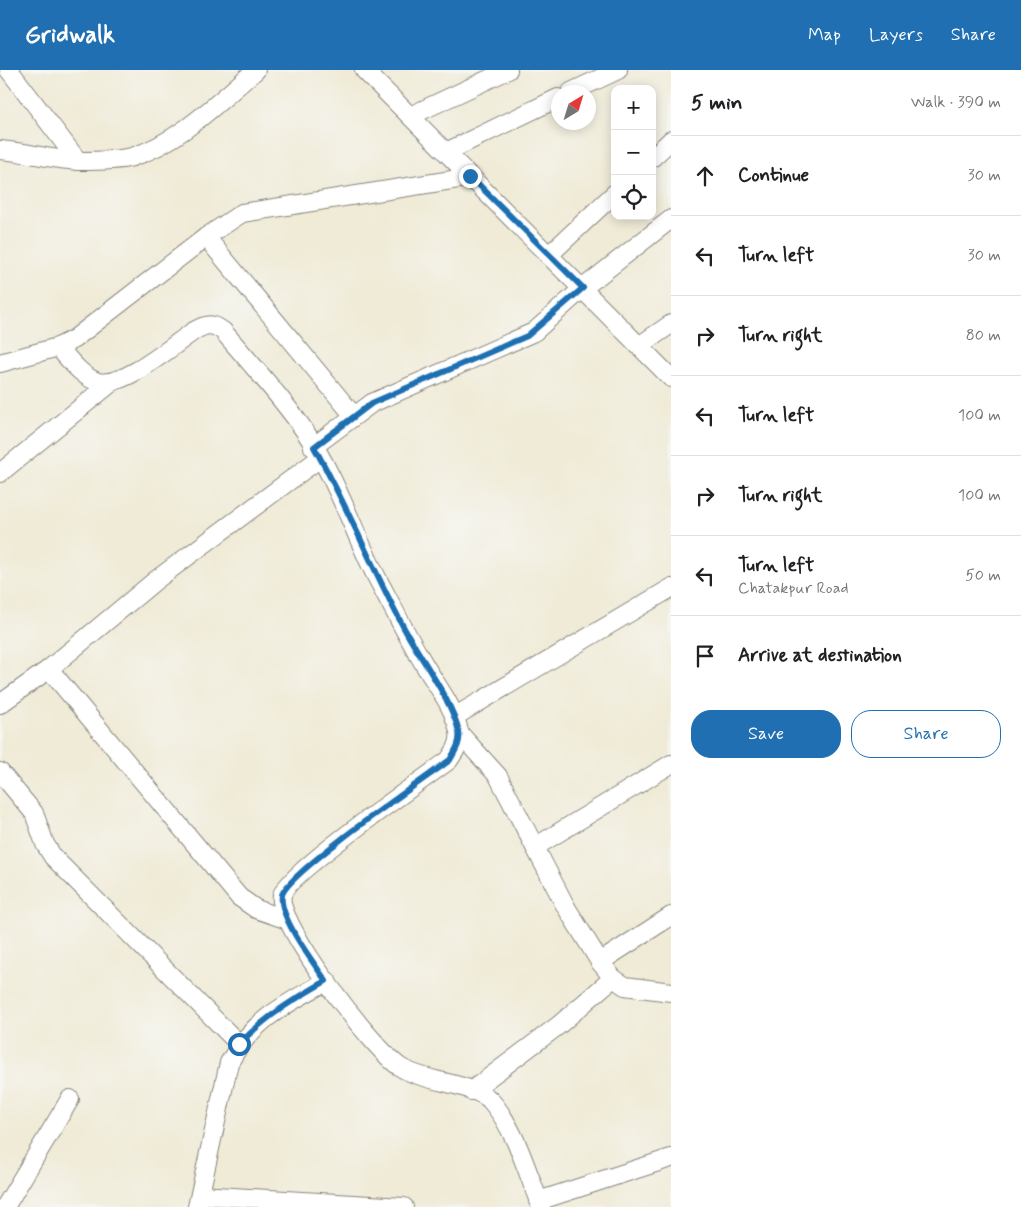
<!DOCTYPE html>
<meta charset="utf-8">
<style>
body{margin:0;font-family:Mynerve,sans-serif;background:#f6f6f6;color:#202124}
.controls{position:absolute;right:15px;top:15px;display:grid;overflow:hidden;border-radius:10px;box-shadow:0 2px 12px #0003}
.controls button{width:45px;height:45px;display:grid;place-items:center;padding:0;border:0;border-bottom:1px solid #e0e0e0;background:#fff;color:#202124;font:25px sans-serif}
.compass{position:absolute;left:551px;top:15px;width:45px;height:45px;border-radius:50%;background:#fff;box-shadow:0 2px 12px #0003;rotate:38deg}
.stop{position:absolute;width:15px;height:15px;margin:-11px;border:4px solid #1f6fb2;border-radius:50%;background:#fff}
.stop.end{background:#1f6fb2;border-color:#fff;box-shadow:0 1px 5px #0008}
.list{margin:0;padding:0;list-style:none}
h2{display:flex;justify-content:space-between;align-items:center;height:65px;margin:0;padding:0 20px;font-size:21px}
h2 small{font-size:16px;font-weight:400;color:#757577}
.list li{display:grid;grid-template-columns:32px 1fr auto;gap:15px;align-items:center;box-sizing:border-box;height:80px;padding:0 20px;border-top:1px solid #e0e0e0}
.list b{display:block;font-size:19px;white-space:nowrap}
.list p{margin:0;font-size:16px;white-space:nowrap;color:#757577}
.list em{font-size:16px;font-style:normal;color:#757577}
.actions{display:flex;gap:10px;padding:15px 20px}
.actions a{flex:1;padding:11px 0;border:1px solid #1f6fb2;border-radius:20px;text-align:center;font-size:18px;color:#1f6fb2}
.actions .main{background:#1f6fb2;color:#fff}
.icon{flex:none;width:28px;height:28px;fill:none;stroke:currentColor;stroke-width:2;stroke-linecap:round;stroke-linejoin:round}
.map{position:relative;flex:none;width:671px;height:1137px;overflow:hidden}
header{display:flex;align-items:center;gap:30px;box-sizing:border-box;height:70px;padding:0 25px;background:#1f6fb2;color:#fff}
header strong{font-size:24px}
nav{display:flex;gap:28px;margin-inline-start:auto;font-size:18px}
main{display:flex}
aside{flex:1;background:#fff}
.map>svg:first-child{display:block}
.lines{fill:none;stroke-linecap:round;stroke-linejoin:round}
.street-casing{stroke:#86847a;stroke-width:20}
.street{stroke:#fff;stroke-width:18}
.route{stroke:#1f6fb2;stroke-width:6}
</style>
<header>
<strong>Gridwalk</strong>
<nav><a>Map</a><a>Layers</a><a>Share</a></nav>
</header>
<main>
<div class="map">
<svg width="671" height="1137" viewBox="0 0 671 1137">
<rect width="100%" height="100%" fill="#f6f6f2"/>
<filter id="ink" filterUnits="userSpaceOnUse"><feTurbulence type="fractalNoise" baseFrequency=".02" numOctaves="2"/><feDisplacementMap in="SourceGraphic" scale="10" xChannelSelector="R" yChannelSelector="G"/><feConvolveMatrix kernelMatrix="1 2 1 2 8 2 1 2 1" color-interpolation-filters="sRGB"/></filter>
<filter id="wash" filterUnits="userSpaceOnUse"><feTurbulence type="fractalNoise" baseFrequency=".0096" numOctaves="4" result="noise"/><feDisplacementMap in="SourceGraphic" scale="20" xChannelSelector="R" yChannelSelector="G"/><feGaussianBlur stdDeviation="1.12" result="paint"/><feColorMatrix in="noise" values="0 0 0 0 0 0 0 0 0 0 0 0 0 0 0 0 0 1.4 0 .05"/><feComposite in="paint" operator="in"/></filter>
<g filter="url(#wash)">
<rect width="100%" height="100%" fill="#f0ebd7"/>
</g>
<g filter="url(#ink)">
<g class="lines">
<g class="street-casing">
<g id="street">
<path d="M 9,0 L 78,91"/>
<path d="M 364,0 L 671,308"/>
<path d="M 571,22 L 618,0"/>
<path d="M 410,46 L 508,0"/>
<path d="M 0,80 C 27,82 54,90 79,91 C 95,91 117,91 132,87 C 180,72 219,31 256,0"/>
<path d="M 446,82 L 558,28"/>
<path d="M 652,88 L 671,70"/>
<path d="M 206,167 L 354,346"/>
<path d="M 549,185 L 615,123"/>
<path d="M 639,276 L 671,254"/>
<path d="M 58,277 C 69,289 82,307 98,312 C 124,318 173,275 194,261 C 206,254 212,253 223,261 C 250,293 280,325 304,360 C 335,405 352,458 376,506 C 391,534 405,562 421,589 C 434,613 454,635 459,662 C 461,673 455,681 449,690 C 423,710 288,802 282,825 C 275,853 374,980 400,997 C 423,1012 476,1014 491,1031 C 515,1058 528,1104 541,1137"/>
<path d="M 0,293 L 58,277 L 74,269 L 206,167 L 242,143 L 471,107"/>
<path d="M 313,377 L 372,333 L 534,262 L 583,218 L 671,149"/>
<path d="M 0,403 L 111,313"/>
<path d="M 49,599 L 239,827 L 256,839 L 288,850"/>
<path d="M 0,634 L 49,599 L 156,510 L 320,388"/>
<path d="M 454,647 L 671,518"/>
<path d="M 460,664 L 498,706 L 566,837 L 600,892 L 613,908 L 625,916 L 671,922"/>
<path d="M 0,702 L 34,743 L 45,774 L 53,787 L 239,974"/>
<path d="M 535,777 L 671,694"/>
<path d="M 600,892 L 671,846"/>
<path d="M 471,1021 L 559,955 L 613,908"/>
<path d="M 200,1125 L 404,1137"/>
<path d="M 538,1131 L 671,1088"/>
<path d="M 5,1137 L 70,1029"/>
<path d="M 197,1137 L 229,993 C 251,951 286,934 327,911"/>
</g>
</g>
<use href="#street" class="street"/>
</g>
</g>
<g class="lines" filter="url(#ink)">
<path class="route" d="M 239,974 C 268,945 291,931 326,911 C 314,893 278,847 282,825 C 287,803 423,710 450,690 C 455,681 461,673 459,662 C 452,630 420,588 404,558 C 372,498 347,435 314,377 L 372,333 L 527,266 L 583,218 L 470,106"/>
</g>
</svg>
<div class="controls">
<button>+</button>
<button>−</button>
<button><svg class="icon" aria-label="locate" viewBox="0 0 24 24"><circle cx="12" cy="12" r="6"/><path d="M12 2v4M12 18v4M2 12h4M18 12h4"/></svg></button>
</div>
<svg class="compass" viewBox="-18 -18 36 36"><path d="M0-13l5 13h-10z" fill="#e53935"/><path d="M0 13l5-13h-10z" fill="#757577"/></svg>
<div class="stop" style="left:239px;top:974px"></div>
<div class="stop end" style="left:470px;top:106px"></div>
</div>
<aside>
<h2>5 min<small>Walk · 390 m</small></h2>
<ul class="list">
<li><svg class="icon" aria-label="ahead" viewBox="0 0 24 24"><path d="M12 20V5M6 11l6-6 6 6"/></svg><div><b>Continue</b></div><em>30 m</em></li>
<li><svg class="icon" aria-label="left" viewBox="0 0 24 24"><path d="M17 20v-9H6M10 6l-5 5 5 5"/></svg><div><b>Turn left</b></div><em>30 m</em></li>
<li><svg class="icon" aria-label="right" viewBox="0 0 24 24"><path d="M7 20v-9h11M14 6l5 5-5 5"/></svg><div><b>Turn right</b></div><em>80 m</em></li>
<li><svg class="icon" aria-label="left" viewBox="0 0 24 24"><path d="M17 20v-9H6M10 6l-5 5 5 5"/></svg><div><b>Turn left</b></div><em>100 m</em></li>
<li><svg class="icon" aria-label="right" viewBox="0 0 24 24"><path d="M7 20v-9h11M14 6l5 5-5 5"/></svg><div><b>Turn right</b></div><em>100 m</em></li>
<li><svg class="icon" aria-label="left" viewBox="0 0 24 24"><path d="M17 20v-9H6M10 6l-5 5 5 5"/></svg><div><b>Turn left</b><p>Chatakpur Road</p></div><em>50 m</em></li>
<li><svg class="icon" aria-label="arrive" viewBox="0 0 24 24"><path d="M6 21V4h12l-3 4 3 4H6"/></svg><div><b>Arrive at destination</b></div></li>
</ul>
<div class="actions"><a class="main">Save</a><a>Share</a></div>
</aside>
</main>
